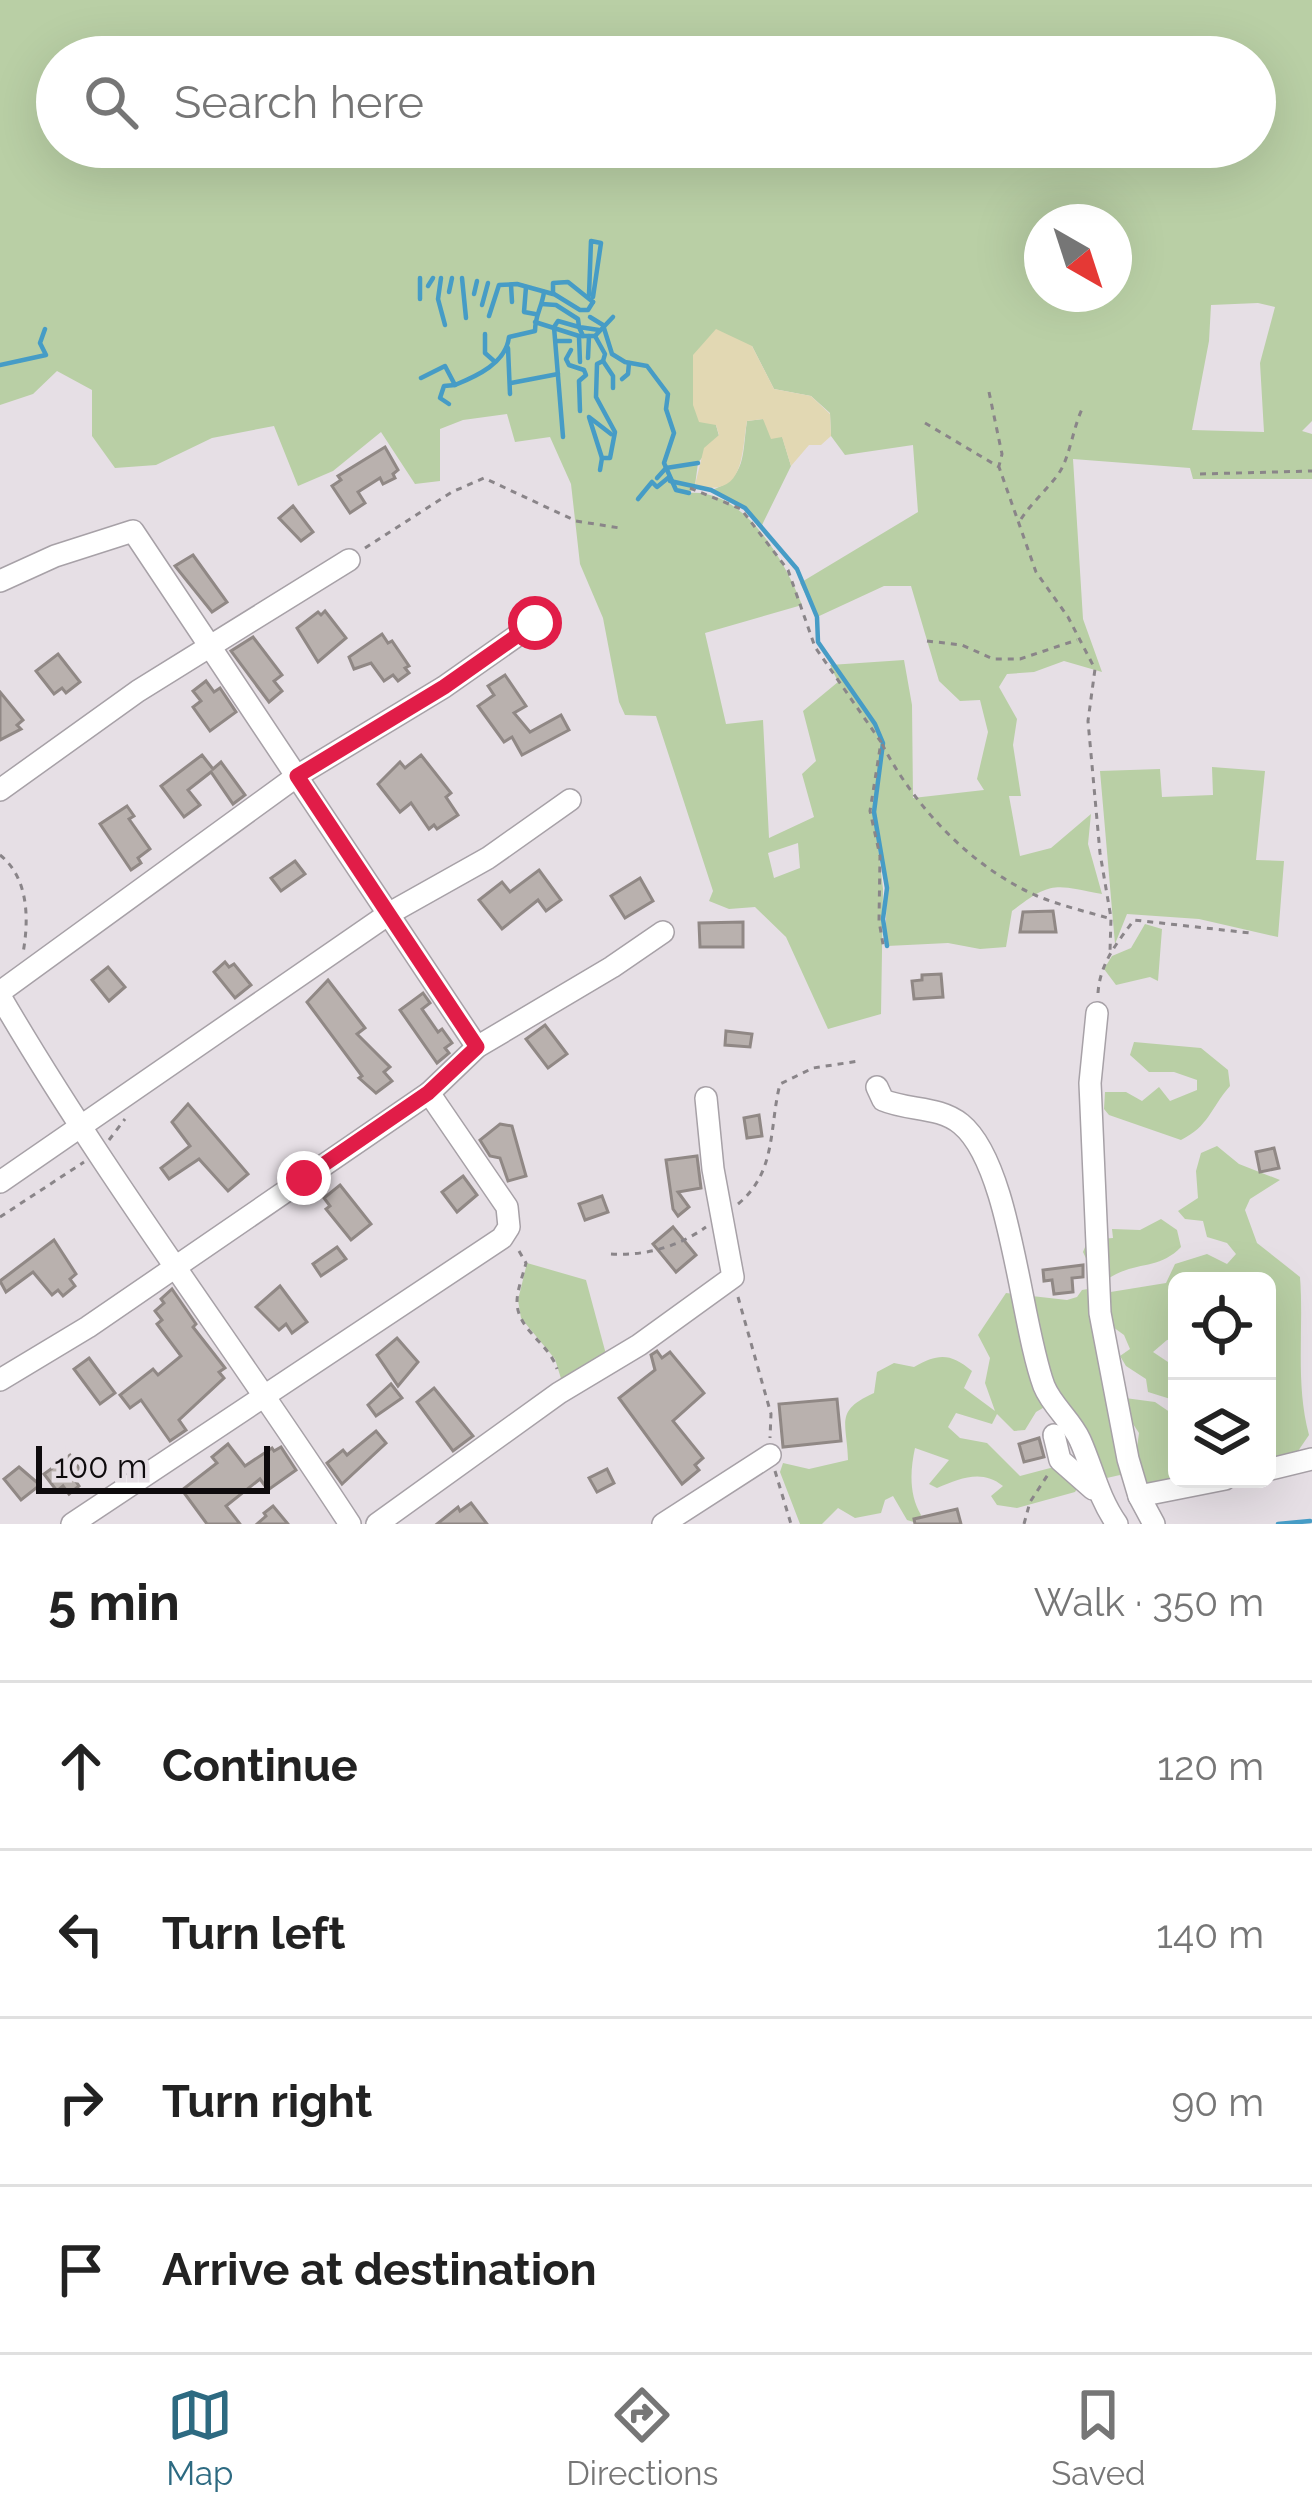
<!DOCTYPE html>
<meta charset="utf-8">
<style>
body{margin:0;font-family:Raleway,sans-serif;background:#f2f2f2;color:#222}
.controls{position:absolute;right:36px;bottom:36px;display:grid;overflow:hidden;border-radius:18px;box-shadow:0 12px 48px #0002}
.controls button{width:108px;height:108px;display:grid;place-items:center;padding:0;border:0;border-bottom:3px solid #e0e0e0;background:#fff;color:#222;font:60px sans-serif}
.compass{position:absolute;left:1024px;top:204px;width:108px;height:108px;border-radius:50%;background:#fff;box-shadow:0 12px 48px #0002;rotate:141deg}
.scale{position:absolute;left:36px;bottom:30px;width:234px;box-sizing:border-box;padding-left:12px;border:6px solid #0e0b0d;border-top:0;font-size:33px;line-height:42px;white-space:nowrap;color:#0e0b0d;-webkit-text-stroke:9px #e6dfe5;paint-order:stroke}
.stop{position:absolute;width:36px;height:36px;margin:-27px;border:9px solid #e11d48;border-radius:50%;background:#fff}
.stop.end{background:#e11d48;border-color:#fff;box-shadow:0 3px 12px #0008}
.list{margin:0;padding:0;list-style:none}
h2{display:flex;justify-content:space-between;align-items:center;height:156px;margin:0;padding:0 48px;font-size:51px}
h2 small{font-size:39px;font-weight:400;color:#767676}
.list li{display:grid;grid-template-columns:78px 1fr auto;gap:36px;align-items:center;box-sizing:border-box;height:168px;padding:0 48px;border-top:3px solid #e0e0e0}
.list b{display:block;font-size:45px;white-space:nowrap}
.list em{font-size:39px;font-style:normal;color:#767676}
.icon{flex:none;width:66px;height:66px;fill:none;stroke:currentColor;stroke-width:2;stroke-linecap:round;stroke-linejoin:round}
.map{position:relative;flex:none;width:1312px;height:1524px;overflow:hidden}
.search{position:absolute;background:#fff;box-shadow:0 12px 48px #0002;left:36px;right:36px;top:36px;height:132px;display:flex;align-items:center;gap:30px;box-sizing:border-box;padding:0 42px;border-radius:66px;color:#767676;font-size:45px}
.sheet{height:828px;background:#fff}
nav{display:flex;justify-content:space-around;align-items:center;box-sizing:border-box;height:168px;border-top:3px solid #e0e0e0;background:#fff;font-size:33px;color:#767676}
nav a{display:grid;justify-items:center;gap:6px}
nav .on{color:#2d6a81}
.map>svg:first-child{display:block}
.green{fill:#b9cfa5;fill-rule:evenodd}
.sand{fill:#e2d8b3}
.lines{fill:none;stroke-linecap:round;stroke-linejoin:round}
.stream{stroke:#469cc6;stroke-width:4.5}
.building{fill:#b9b1ae;stroke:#908885;stroke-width:3}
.minor-casing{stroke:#a7a1a7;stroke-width:24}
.path{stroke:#8a8589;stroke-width:3;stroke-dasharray:6 6;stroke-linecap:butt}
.minor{stroke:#fff;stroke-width:21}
.route{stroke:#e11d48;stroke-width:15}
</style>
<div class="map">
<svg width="1312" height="1524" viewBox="0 0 1312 1524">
<rect width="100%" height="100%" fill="#e6dfe5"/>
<g class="green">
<path d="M 0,0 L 1312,0 L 1312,421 L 1302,431 L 1312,434 L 1312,479 L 1193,479 L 1190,468 L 1073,459 L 1083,619 L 1102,672 L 1064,661 L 1034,672 L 1007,674 L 999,687 L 1017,719 L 1013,745 L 1021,796 L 1009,796 L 1020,856 L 1051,848 L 1091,814 L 1088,844 L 1102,894 C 1055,885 1052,880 1012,911 L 1006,947 L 980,949 L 948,943 L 887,946 C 883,915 893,871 878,846 L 883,889 L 881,1014 L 828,1029 L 786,937 L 755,907 L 729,909 L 709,901 L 713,891 L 656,716 L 625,715 L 619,702 L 603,618 L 580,564 L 571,484 L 550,437 L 515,442 L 507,414 L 463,420 L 440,429 L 440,481 L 415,484 L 381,432 L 333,471 L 298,486 L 274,426 L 212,438 L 156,465 L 115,468 L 92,436 L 92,390 L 57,371 L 33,394 L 0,405 ZM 57,57 L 1255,57 L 1255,147 L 57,147 ZM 1042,222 L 1114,222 L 1114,294 L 1042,294 ZM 1258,303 L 1275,307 L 1260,363 L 1264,432 L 1192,430 L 1209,341 L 1211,305 ZM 752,346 L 774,389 L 811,396 L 830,413 L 831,436 L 845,455 L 913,445 L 918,512 L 800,583 L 817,617 L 884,586 L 911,586 L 939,681 L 960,701 L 980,700 L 988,732 L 977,779 L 984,790 L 913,798 L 912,705 L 904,660 L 830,665 L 838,682 L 803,711 L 816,761 L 802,774 L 814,817 L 769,838 L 763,720 L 726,724 L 705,633 L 802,605 C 785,561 744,489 690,493 L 695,485 L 698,463 L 719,436 L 716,425 ZM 798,843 L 800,868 L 774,878 L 768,853 Z"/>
<path d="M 763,419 L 782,436 L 791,466 L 761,527 L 745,508 L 712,490 C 747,478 742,454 747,421 Z"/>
<path d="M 1212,767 L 1265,771 L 1256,860 L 1284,861 L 1278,937 L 1199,919 L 1127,914 L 1115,944 L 1100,771 L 1160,769 L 1162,797 L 1213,795 Z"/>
<path d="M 1145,924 L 1162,929 L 1158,981 L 1150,977 L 1116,985 L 1104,969 L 1112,956 L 1131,948 Z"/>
<path d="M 1134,1042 L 1201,1048 L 1228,1070 L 1230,1086 C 1210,1109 1209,1126 1181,1140 L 1109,1115 L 1104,1109 L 1105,1092 L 1126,1092 L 1142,1101 L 1159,1087 L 1170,1101 L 1197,1090 L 1197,1080 L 1174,1072 L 1149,1072 L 1130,1055 Z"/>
<path d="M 1217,1146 L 1239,1164 L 1280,1180 L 1250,1199 L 1245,1210 L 1257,1243 L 1300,1277 C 1304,1330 1295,1383 1309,1435 L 1296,1454 L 1267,1462 L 1267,1411 L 1274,1406 L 1271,1395 L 1276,1373 L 1267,1367 L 1267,1281 L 1177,1281 L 1177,1338 L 1167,1340 L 1153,1352 L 1177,1368 L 1177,1401 L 1148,1392 L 1146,1379 L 1126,1366 L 1120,1356 L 1130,1349 L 1124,1335 L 1095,1314 L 1110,1396 L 1155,1402 L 1177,1417 L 1177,1479 L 1147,1488 L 1120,1475 L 1098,1480 L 1048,1405 L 1036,1412 L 1025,1430 L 1014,1431 L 997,1414 L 992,1424 L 956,1413 L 948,1427 L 960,1438 L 987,1443 L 1020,1476 L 1073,1462 L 1079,1485 L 1075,1492 L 1017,1508 L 997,1505 L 991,1496 L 1003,1486 C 982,1469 961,1478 937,1488 L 929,1484 L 949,1460 L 915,1448 C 910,1471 909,1495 921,1515 L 917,1523 L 907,1520 L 893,1496 L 885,1500 L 881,1513 L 855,1518 L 838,1508 L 822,1524 L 800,1524 L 780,1472 L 783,1463 L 809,1469 L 848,1460 C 847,1422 834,1411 874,1393 L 877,1372 L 894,1363 L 914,1367 C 938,1353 951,1353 972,1371 L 964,1388 L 995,1411 L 985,1383 L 990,1358 L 978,1335 L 1006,1293 L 1067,1300 L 1077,1297 L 1082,1290 L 1088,1289 L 1092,1295 L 1166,1283 L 1175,1264 L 1207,1254 L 1227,1264 L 1236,1254 L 1227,1243 L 1207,1237 L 1203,1221 L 1185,1219 L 1178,1211 L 1198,1198 L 1196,1171 L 1201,1153 ZM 1127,1415 L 1139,1433 L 1137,1448 L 1121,1455 L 1113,1438 Z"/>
<path d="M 1161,1219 L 1177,1230 L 1181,1247 C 1158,1271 1135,1260 1106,1280 L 1093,1273 L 1083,1252 L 1088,1240 L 1113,1238 L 1112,1229 L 1140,1230 Z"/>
<path d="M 527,1263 L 586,1280 L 607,1358 L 563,1385 L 555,1359 L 521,1318 L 518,1300 Z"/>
</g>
<path class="sand" d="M 716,329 L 752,346 L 774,389 L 811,396 L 830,414 L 831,436 L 821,445 L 809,445 L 791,466 L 782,437 L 771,439 L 763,419 L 747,421 C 741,455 745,499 695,485 L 704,448 L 719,435 L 716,425 L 699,422 L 693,405 L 693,355 Z"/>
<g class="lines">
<g class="stream">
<path d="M 441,278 L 438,299 L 445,325"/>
<path d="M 462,278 L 466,318"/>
<path d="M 511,285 L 512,302"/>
<path d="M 428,286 L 433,278"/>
<path d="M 526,287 L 524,312 L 535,314"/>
<path d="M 449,292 L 452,278"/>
<path d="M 474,294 L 477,281"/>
<path d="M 554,294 L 580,310 L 588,310 L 593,302"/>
<path d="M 589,295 L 591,241 L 601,243 L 593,297"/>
<path d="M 420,299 L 420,278"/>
<path d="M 542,304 L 556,305 L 578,319 L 579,327 L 599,330"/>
<path d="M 482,305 L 488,283"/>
<path d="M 489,316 L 499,285 L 517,284 L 553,294 L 553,283 L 568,282 L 593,302"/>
<path d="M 590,317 L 603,325 L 612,354 L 625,362 L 647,366 L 668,394 L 666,409 L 674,433 L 664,463 L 676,490 L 689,493"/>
<path d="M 535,322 L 579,336 L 595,336 L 613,317"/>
<path d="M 485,334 L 485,353 L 494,361"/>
<path d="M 595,336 L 605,354 L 603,361 L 597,364 L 596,397 L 615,432 L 610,458 L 602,458 L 600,470"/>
<path d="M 579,337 L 580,362"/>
<path d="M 556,341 L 570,341"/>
<path d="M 508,348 L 510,394"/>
<path d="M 571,350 L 566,359 L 569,365 L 584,370 L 586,375 L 579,381 L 580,411"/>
<path d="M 588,358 L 589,336"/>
<path d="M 603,361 L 613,376 L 613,388"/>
<path d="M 0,365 L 46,355 L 40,343 L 45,329"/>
<path d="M 421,378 L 445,366 L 455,385 C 477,376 506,363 509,337 L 535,331 C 535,315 542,307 544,292"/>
<path d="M 622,379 L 628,374 L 629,363"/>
<path d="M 511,383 L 558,374"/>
<path d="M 449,404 L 440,398 L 444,386 L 455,385"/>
<path d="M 563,437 L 554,327 L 558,321 L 579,327 L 583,336"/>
<path d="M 602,458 L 589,417 L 611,434"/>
<path d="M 657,478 L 666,468 L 698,463"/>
<path d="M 670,481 L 711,490 L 745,508 L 797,569 L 817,617 L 818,642 L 875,724 L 883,743 L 874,812 L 887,888 L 883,919 L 887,946"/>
<path d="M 638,499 L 652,482 L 657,487 L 668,478"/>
<path d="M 1231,1484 L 1254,1479"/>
<path d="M 1278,1524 L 1310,1521"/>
</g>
</g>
<g class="building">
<path d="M 385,447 L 398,470 L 393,474 L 395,478 L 383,484 L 380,478 L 358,492 L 365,503 L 350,513 L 332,486 L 341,480 L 338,476 Z"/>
<path d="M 293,506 L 313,532 L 301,541 L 279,518 Z"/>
<path d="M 193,555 L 227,602 L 212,612 L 175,566 Z"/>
<path d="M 325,611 L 346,638 L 318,662 L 297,628 L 318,612 L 321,615 Z"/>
<path d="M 382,634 L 388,643 L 392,641 L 409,666 L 405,668 L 409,673 L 398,681 L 393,675 L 384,681 L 371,663 L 354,669 L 349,657 Z"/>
<path d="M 253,637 L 282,675 L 274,681 L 282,691 L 269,702 L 231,651 Z"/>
<path d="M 58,654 L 80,682 L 66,693 L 62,688 L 54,694 L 36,671 Z"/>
<path d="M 505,675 L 526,706 L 514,713 L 530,732 L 561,715 L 569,730 L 522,755 L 512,737 L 504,742 L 478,706 L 494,695 L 488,686 Z"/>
<path d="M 206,681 L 214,692 L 220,688 L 236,712 L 210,731 L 193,707 L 201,701 L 193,691 Z"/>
<path d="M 0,692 L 23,720 L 17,725 L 21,729 L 0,740 Z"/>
<path d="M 202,755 L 213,769 L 221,762 L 245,795 L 233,804 L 211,772 L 188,790 L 200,805 L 184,817 L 161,786 Z"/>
<path d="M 421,755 L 451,793 L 446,797 L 458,815 L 437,829 L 434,825 L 429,829 L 411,803 L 400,812 L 378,784 L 400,762 L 405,768 Z"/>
<path d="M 127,806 L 134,816 L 129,819 L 150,849 L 138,858 L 141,863 L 131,870 L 100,824 Z"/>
<path d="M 295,861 L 305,874 L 281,891 L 271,878 Z"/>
<path d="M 539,870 L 561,900 L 546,911 L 538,900 L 502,929 L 479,900 L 502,882 L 510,892 Z"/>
<path d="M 640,878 L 653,901 L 625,918 L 611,896 Z"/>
<path d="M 1053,911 L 1056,932 L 1020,932 L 1023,912 Z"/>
<path d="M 743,922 L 743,947 L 700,947 L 699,923 Z"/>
<path d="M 225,962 L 229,967 L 234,964 L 251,985 L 235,998 L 214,972 Z"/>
<path d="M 108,967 L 125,987 L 109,1001 L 92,980 Z"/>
<path d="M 941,974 L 943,997 L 914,999 L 912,981 L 922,980 L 922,975 Z"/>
<path d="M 328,980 L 365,1028 L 357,1034 L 390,1067 L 384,1072 L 392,1081 L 376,1093 L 359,1078 L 362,1076 L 307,1002 Z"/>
<path d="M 423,993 L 430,1003 L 422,1009 L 438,1032 L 442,1029 L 452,1043 L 445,1048 L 449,1053 L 437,1063 L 400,1010 Z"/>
<path d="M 545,1025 L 567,1054 L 548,1068 L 526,1039 Z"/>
<path d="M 726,1031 L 752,1034 L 750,1047 L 725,1045 Z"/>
<path d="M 188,1104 L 248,1174 L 228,1191 L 199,1159 L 169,1179 L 161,1168 L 190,1146 L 172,1122 Z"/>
<path d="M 759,1115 L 762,1136 L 747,1138 L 744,1118 Z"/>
<path d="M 500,1124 L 512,1126 L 526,1176 L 508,1181 L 500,1158 L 490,1156 L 480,1140 Z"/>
<path d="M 1274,1148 L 1279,1168 L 1260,1172 L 1256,1152 Z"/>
<path d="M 697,1156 L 701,1188 L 678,1192 L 689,1207 L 678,1216 L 673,1209 L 666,1160 Z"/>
<path d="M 463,1176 L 477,1195 L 457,1212 L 442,1192 Z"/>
<path d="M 340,1185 L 371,1224 L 351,1240 L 326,1209 L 330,1206 L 324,1198 Z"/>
<path d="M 602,1196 L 608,1212 L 585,1220 L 579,1204 Z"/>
<path d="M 673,1227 L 696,1255 L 676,1272 L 653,1244 Z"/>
<path d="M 54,1240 L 76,1274 L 70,1279 L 75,1286 L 63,1296 L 58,1290 L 52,1295 L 33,1272 L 6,1292 L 0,1281 Z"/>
<path d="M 337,1247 L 346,1259 L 321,1276 L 313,1264 Z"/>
<path d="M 1083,1265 L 1083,1277 L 1072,1278 L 1073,1292 L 1054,1294 L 1052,1280 L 1044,1281 L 1043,1270 Z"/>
<path d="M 280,1286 L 307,1322 L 292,1333 L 286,1324 L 279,1330 L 256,1307 Z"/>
<path d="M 172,1289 L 196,1324 L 193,1327 L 225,1368 L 219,1372 L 224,1378 L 179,1420 L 186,1430 L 170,1441 L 141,1400 L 130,1408 L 120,1395 L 153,1369 L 158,1375 L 181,1356 L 157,1324 L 162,1320 L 155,1311 L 164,1303 L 161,1299 Z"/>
<path d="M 397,1338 L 418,1362 L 398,1386 L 377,1355 Z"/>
<path d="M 657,1351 L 662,1358 L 670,1352 L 704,1393 L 673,1421 L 703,1458 L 695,1465 L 699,1470 L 682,1484 L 619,1398 L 655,1370 L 651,1355 Z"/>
<path d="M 89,1358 L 115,1393 L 100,1404 L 74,1369 Z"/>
<path d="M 391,1384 L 402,1398 L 376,1416 L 368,1405 Z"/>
<path d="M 434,1388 L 473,1436 L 453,1451 L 417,1402 Z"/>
<path d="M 837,1399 L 841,1441 L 783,1447 L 779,1404 Z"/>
<path d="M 376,1431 L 386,1443 L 342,1484 L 327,1463 L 343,1450 L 347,1455 Z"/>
<path d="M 1039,1438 L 1044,1457 L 1024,1462 L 1019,1444 Z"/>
<path d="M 228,1444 L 245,1466 L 272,1448 L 274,1451 L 281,1447 L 296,1470 L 268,1490 L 260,1479 L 226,1506 L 240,1524 L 207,1524 L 182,1490 L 217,1463 L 212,1457 Z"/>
<path d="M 70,1455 L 83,1474 L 75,1480 L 79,1486 L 69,1494 L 63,1486 L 57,1491 L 44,1474 Z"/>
<path d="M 19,1467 L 40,1485 L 21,1500 L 4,1479 Z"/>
<path d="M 607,1469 L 614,1483 L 597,1492 L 589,1478 Z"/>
<path d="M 471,1503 L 487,1524 L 437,1524 L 458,1507 L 460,1511 Z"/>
<path d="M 273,1506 L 288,1524 L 257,1524 L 266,1516 L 264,1513 Z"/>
<path d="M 957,1509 L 961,1524 L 915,1524 L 914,1519 Z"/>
</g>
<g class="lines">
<g class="minor-casing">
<g id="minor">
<path d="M 0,581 L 55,556 L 133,531 L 477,1047"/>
<path d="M 0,790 L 138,691 L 349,560"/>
<path d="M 0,992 L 297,776 L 444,687 L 535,623"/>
<path d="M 0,996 C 106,1178 235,1347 350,1524"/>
<path d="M 1097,1013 L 1090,1083 L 1100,1313 L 1128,1459 L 1139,1496 L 1154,1524"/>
<path d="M 877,1087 L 883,1100 C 909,1111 939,1106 961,1124 C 1011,1165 1020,1321 1044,1386 C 1052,1406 1071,1420 1080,1440 C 1093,1469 1098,1497 1117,1524"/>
<path d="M 0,1182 L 390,913 L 488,858 L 570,800"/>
<path d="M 0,1380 L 88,1327 L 429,1093 L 477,1047 L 612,967 L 663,932"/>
<path d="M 1054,1435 L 1060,1460 L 1093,1489"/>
<path d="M 1267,1470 L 1312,1459"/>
<path d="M 1139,1496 L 1225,1479"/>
<path d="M 72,1524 L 502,1238 L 509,1227 L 507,1207 L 429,1093"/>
<path d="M 377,1524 L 559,1393 L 639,1345 L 733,1277 L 713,1169 L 706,1098"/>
<path d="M 663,1524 L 770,1455"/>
</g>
</g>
<g class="path">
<path d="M 989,392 L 1002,454 L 999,466"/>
<path d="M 925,423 L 999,467 L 1036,572 L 1068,617 L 1095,669 L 1088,721 L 1100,853 L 1111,918 L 1110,952"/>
<path d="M 1200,474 L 1312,471"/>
<path d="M 690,488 L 741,509 L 788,570 L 815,647 L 881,742 L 870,811 L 880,856 L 879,921 L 884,950"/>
<path d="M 1021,519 C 1032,502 1048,489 1059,473 C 1070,457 1073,427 1083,407"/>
<path d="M 365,548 L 452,492 L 484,478 L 576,521 L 620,528"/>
<path d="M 927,641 L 962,645 L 993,659 L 1020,659 L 1077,640"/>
<path d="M 882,744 C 914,806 970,866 1035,895 C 1058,905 1084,911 1108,918"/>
<path d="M 0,855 C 29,878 29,920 23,953"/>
<path d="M 1098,993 C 1100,963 1117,943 1134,920 L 1250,933"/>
<path d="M 109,1140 L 125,1119"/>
<path d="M 738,1204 C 777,1172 769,1127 780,1084 L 813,1068 L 859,1061"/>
<path d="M 0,1217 L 84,1162"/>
<path d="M 519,1251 L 526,1263 C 523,1275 517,1290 517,1302 C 517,1330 550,1344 557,1369"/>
<path d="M 611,1254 C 645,1256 678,1247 706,1227"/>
<path d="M 738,1297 L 771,1414 L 770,1438"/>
<path d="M 775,1471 L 791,1524"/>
<path d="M 1024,1524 L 1030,1502 L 1049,1473"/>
</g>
<use href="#minor" class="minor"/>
</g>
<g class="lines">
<path class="route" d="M 304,1178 L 428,1093 L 477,1047 L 297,776 L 444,687 L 535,623"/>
</g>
</svg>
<div class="controls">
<button><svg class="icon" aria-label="locate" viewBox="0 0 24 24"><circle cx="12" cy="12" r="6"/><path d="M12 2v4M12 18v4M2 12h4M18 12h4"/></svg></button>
<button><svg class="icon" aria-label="layers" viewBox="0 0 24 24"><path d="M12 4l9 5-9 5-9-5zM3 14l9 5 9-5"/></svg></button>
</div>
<svg class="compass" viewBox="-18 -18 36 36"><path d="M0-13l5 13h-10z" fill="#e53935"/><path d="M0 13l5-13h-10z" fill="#767676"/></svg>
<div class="scale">100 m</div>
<div class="stop" style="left:535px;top:623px"></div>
<div class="stop end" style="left:304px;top:1178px"></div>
<div class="search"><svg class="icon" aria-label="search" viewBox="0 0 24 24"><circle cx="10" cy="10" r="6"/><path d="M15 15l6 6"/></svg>Search here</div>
</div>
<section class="sheet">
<h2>5 min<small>Walk · 350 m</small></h2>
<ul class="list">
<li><svg class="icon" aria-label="ahead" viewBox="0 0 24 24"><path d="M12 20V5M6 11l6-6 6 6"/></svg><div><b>Continue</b></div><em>120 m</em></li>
<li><svg class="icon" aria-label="left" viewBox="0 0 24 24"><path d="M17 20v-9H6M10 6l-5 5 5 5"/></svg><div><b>Turn left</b></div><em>140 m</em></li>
<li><svg class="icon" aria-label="right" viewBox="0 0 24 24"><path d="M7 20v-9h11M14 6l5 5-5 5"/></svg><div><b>Turn right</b></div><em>90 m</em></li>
<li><svg class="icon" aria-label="arrive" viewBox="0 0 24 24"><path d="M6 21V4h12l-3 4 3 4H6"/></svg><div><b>Arrive at destination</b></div></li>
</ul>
</section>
<nav>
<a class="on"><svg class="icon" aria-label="map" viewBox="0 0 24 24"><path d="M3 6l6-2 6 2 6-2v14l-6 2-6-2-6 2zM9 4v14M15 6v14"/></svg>Map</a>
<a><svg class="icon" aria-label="directions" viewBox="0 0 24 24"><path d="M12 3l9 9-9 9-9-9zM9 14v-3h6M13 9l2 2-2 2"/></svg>Directions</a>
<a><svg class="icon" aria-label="saved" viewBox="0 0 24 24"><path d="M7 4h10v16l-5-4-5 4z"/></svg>Saved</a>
</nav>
